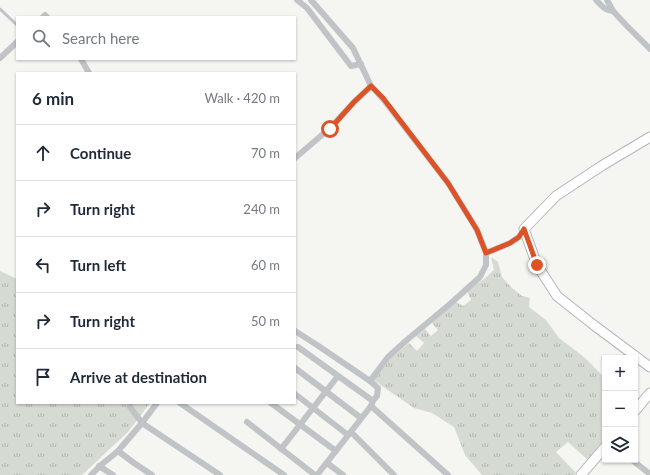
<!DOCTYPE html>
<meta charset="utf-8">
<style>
body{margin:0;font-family:Lato,sans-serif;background:#f6f6f7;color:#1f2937}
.controls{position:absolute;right:12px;bottom:12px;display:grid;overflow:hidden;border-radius:0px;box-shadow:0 1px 3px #0004}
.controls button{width:36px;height:36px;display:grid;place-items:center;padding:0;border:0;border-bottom:1px solid #e0e1e3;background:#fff;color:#1f2937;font:20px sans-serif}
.stop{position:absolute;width:12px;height:12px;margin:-9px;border:3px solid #dd5328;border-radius:50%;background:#fff}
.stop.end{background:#dd5328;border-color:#fff;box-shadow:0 1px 4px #0008}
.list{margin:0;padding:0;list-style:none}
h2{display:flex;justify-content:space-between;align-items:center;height:52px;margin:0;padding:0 16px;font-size:17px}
h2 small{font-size:13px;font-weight:400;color:#747a83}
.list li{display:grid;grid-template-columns:26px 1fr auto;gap:12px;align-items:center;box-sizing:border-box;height:56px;padding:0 16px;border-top:1px solid #e0e1e3}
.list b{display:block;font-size:15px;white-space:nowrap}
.list em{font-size:13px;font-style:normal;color:#747a83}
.icon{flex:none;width:22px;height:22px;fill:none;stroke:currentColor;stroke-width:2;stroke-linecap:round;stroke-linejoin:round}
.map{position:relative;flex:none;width:650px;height:475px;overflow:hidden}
.search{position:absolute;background:#fff;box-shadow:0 1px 3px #0004;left:16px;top:16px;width:280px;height:44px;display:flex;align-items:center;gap:10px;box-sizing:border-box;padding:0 14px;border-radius:0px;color:#747a83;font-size:15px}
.panel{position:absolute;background:#fff;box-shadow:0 1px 3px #0004;left:16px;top:72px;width:280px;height:332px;border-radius:0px}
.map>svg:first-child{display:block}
.grass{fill:url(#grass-tufts)}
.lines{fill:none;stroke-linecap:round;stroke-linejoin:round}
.secondary-casing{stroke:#b2b7bb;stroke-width:11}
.lane{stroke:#c0c4c7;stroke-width:3}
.street{stroke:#c0c4c7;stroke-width:6}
.secondary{stroke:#fff;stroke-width:9}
.route{stroke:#dd5328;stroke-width:5}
</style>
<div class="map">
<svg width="650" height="475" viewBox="0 0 650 475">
<defs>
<pattern id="grass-tufts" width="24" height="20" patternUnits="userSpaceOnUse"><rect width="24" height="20" fill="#d5dbd2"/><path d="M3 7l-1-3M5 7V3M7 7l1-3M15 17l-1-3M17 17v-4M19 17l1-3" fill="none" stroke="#b0b6b0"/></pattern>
</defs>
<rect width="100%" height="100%" fill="#f5f5f1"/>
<g class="grass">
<path d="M 491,257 L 498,262 L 502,277 L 511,287 L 522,296 L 530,298 L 529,307 L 546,320 L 559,338 L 584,357 L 605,378 L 605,442 L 589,461 L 568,442 L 556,452 L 576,473 L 574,475 L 482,475 L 465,455 L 454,427 L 432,413 L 414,408 L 372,379 L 383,365 L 409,343 L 417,351 L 424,343 L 416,336 L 425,329 L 431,336 L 438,330 L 432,323 L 455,301 L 463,306 L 471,300 L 467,291 L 484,279 L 494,270 Z"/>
<path d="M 0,271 L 17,279 L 17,403 L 150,403 L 128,432 L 82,475 L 0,475 Z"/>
</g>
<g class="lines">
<g class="secondary-casing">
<g id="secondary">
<path d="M 650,137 L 603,165 L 556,196 L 524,229 L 537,265 L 557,296 L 595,326 L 650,367"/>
<path d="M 635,411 L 650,393"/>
<path d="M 581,475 L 605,447"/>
</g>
</g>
<path class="lane" d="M 0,9 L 17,25"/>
<g class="street">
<path d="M 297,0 L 307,8 L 351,66 L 361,64"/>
<path d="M 311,0 L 353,48 L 371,86"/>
<path d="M 596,0 C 601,5 605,11 613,11 L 607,0"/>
<path d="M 613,11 L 626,25 L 650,49"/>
<path d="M 43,17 L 45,15 L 47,17"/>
<path d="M 0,58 L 17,42"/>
<path d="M 81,59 L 89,73"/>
<path d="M 295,158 L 329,129 L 354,102 L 371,86 L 383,99 L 448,183 L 477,230 L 486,253 L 510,243 L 519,237 L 524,229"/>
<path d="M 295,331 L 317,345 L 370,381 L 378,388 L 377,396 L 373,401 L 371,406 L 317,475"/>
<path d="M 298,347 L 373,401"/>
<path d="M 295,368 L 361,418"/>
<path d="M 370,381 L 388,357 L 408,339 L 450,304 L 480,277 L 486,265 L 486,253"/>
<path d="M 295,394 L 348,435"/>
<path d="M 130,403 L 130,407 L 142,423 L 220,475"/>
<path d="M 180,403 L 284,475"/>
<path d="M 271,403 L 336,451"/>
<path d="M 371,406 L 448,475"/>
<path d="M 247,422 L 315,475"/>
<path d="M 351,432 L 394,475"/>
<path d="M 281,449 L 338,376"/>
<path d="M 118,451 L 134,463 L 152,475"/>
<path d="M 632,460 L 650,474"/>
<path d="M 327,463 L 343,475"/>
<path d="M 99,466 L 113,475"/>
<path d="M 91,475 L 101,465 L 118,451 L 142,423 L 157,403"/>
</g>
<use href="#secondary" class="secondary"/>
</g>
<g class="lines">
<path class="route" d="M 330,129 L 354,102 L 371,86 L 383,98 L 448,183 L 477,230 L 486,253 L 510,243 L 519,237 L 524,229 L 537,265"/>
</g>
</svg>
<div class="controls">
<button>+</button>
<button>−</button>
<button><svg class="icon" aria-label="layers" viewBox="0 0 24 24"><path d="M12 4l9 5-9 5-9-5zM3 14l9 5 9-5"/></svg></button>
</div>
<div class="stop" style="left:330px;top:129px"></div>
<div class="stop end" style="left:537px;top:265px"></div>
<div class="search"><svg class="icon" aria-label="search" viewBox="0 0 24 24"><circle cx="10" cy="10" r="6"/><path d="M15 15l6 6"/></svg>Search here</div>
<section class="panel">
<h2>6 min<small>Walk · 420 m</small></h2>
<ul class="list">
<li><svg class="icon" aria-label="ahead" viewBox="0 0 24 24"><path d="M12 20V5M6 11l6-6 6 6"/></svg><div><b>Continue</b></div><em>70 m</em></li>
<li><svg class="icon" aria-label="right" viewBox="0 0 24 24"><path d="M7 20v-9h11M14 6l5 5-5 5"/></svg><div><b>Turn right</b></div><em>240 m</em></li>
<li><svg class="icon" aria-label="left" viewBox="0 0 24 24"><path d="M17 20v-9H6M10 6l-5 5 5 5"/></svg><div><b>Turn left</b></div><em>60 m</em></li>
<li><svg class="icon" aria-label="right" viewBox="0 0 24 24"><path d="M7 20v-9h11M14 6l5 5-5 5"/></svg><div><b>Turn right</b></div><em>50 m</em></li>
<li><svg class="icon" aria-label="arrive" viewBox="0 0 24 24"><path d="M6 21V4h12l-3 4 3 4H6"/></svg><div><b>Arrive at destination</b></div></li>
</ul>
</section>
</div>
